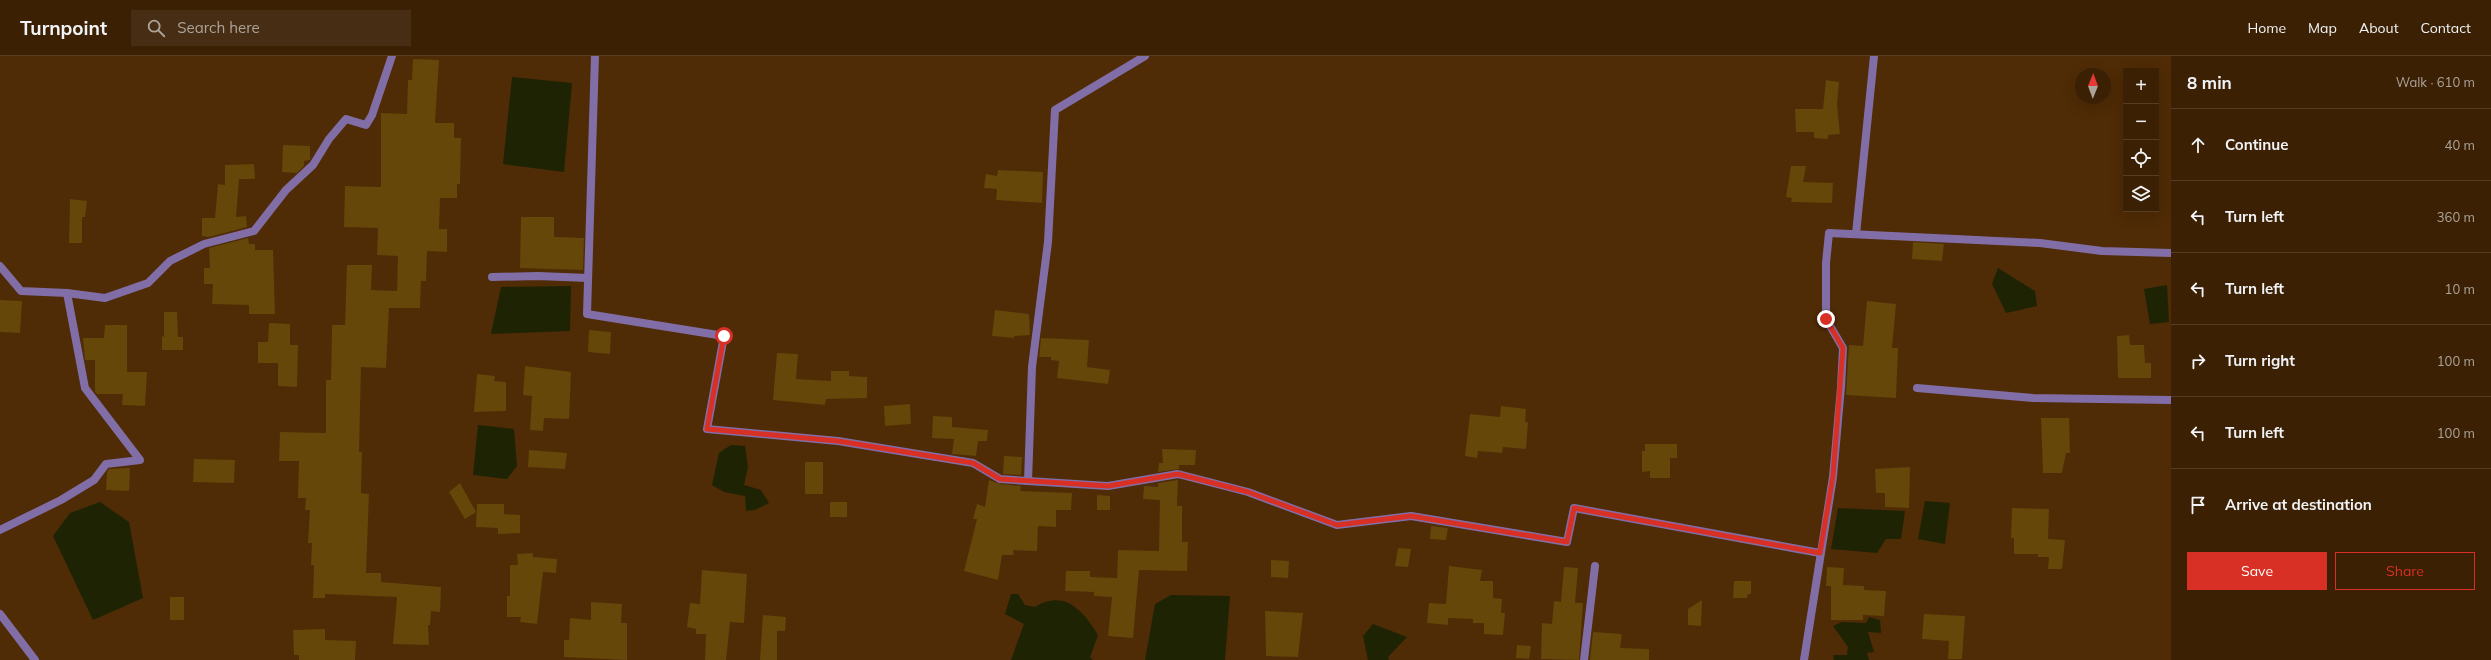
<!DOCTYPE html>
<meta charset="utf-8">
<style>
body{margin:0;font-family:Mulish,sans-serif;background:#462d13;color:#f1f3f6}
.controls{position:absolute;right:12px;top:12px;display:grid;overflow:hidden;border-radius:0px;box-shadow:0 4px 16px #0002}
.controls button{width:36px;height:36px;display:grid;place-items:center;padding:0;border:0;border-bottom:1px solid #543e26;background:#3b2004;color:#f1f3f6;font:20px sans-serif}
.compass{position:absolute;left:2075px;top:12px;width:36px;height:36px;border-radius:50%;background:#3b2004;box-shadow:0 4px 16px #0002;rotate:1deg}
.stop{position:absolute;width:12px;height:12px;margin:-9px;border:3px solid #d93025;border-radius:50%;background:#fff}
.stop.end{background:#d93025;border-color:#fff;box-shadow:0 1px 4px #0008}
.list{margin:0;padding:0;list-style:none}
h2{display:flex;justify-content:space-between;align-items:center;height:52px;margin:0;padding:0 16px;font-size:17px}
h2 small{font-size:13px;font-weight:400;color:#aca39a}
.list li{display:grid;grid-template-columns:26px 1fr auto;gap:12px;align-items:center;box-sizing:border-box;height:72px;padding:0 16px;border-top:1px solid #543e26}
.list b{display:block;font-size:15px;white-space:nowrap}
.list em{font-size:13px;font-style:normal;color:#aca39a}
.actions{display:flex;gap:8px;padding:12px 16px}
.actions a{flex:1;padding:9px 0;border:1px solid #d93025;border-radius:0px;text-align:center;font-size:14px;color:#d93025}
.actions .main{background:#d93025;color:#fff}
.icon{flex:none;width:22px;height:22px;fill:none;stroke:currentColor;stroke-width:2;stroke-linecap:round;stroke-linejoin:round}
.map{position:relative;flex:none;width:2171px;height:604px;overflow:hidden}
header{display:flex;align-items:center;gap:24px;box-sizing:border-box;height:56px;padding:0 20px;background:#3b2004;border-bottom:1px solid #543e26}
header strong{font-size:19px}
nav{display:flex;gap:22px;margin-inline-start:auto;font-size:14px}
.search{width:280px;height:36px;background:#462d13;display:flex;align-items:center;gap:10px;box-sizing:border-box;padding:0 14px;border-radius:0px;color:#aca39a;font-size:15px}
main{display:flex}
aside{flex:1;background:#3b2004}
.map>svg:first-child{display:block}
.water{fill:#1e2403}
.building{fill:#644709}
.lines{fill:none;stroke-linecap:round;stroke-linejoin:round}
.street{stroke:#826ea7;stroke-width:8}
.route{stroke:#d93025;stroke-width:5}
</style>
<header>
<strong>Turnpoint</strong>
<div class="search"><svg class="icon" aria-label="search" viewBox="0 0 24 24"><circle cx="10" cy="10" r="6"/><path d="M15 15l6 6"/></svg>Search here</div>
<nav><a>Home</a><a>Map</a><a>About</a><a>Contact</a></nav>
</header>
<main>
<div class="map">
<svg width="2171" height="604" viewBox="0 0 2171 604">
<rect width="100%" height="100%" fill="#4f2b06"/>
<g class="water">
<path d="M 512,21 L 572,27 L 564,116 L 503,108 Z"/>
<path d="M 1998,212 L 2035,235 L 2037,250 L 2006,257 L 1992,228 Z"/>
<path d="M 2167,229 L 2169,266 L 2150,268 L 2144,233 Z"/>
<path d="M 571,230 L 570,275 L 491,278 L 501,231 Z"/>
<path d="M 478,369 L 514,373 L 517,410 L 507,423 L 473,419 Z"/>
<path d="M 731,389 L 745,390 L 748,411 L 744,429 L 761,434 L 769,447 L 755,454 L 746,455 L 745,440 L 724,436 L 712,429 L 719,397 Z"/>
<path d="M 1925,445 L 1950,447 L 1945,488 L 1918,483 Z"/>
<path d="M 100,446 L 129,466 L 143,542 L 93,564 L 53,480 L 70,457 Z"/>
<path d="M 1838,452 L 1905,455 L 1901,483 L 1886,483 L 1877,497 L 1831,493 Z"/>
<path d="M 1011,538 L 1018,538 L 1025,549 L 1035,551 C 1064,533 1083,554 1098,579 L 1090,601 L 1093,604 L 1011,604 L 1024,568 L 1005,558 Z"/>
<path d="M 1171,539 L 1230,540 L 1225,604 L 1145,604 L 1155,548 Z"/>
<path d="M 1869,561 L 1880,564 L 1881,577 L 1868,576 L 1874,596 L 1867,597 L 1869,604 L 1834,604 L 1833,599 L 1847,599 L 1848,591 L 1833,570 L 1842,566 L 1866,567 Z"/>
<path d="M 1373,568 L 1407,581 L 1388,601 L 1389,604 L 1368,604 L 1363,580 Z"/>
</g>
<g class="building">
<path d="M 413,3 L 439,4 L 435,67 L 454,67 L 454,82 L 461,82 L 460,128 L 457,128 L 457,142 L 440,142 L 439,173 L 447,173 L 447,196 L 427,195 L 426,225 L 421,225 L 420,252 L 389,252 L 386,312 L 361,311 L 359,396 L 362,396 L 361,437 L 369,438 L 366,517 L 381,517 L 381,526 L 441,531 L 440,556 L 431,555 L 430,569 L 428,569 L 429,589 L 393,588 L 397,541 L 325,538 L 325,542 L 313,542 L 314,509 L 311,509 L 312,487 L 308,487 L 310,454 L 305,454 L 306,442 L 298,442 L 299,405 L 279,405 L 280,376 L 326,377 L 326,324 L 331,324 L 332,269 L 345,269 L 347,209 L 372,209 L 371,234 L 397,235 L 398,200 L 377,199 L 378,172 L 344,171 L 345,130 L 381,131 L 381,57 L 407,58 L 408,24 L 412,24 Z"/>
<path d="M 1826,24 L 1839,26 L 1837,49 L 1840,78 L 1828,79 L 1828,83 L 1814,82 L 1814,76 L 1796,76 L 1795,53 L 1823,53 Z"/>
<path d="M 283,89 L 310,90 L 310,104 L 304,105 L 304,110 L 297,117 L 282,116 Z"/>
<path d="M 254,108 L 255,123 L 239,123 L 236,161 L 246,160 L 247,171 L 209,181 L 202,180 L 202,162 L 215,162 L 218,128 L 225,129 L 225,109 Z"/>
<path d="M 1791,110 L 1806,110 L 1803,126 L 1833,127 L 1832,147 L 1791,146 L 1792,142 L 1786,141 Z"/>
<path d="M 998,114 L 1043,116 L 1042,147 L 996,144 L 997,133 L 984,132 L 986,118 L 997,120 Z"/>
<path d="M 70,143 L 87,145 L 85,161 L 82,161 L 82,187 L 69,187 Z"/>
<path d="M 521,161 L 554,161 L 554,181 L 584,182 L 583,214 L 520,212 Z"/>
<path d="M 248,182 L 249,188 L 255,188 L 255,194 L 273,194 L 275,258 L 249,258 L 249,249 L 212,248 L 213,228 L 204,228 L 204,212 L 210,212 L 209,192 Z"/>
<path d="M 1913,186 L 1944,188 L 1942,205 L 1912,203 Z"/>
<path d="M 0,244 L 22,245 L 20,277 L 0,276 Z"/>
<path d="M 1867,245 L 1896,248 L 1892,292 L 1898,292 L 1896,342 L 1846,339 L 1849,289 L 1863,290 Z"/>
<path d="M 995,254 L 1029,258 L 1030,279 L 1014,280 L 1014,282 L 992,280 Z"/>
<path d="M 164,256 L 177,256 L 178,281 L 183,281 L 183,294 L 162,294 L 162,280 L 164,281 Z"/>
<path d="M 269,267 L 290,268 L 290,289 L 298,289 L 297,331 L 278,330 L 278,307 L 258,307 L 258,286 L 268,286 Z"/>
<path d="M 105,269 L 127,269 L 127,316 L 147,316 L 145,350 L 122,349 L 123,338 L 97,338 L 95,336 L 95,304 L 85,304 L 83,282 L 104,282 Z"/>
<path d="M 589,274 L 611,276 L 610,298 L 588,296 Z"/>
<path d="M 2129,279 L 2130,289 L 2144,289 L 2145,307 L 2151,307 L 2151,322 L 2118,322 L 2117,280 Z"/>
<path d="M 1041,282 L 1089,284 L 1087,311 L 1110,314 L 1108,328 L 1057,322 L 1059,305 L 1051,304 L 1051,301 L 1039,301 Z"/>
<path d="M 777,297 L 798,298 L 796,323 L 831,325 L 831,315 L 849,315 L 849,320 L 867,321 L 867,342 L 826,343 L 825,349 L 773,344 Z"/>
<path d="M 525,310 L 571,316 L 569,363 L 544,362 L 543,375 L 530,374 L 532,340 L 523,339 Z"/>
<path d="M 477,318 L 495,320 L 494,325 L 506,326 L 506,355 L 474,356 Z"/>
<path d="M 910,348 L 911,368 L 885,370 L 884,350 Z"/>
<path d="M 1501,350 L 1526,353 L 1525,366 L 1528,366 L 1526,393 L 1503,391 L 1502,397 L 1478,395 L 1477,402 L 1465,400 L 1470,358 L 1500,361 Z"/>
<path d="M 933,360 L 952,361 L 952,371 L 988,374 L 987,385 L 978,385 L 976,400 L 952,398 L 954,383 L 932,382 Z"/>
<path d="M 2041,362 L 2069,362 L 2070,397 L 2066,397 L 2062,417 L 2043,417 Z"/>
<path d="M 1645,388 L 1677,388 L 1677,402 L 1670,402 L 1670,422 L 1650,422 L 1650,415 L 1642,416 L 1642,395 L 1645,395 Z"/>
<path d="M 1162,393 L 1196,394 L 1195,409 L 1179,409 L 1179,413 L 1158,416 L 1159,407 L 1163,407 Z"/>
<path d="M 529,394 L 567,397 L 565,413 L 528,411 Z"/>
<path d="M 1004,400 L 1022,401 L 1021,419 L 1003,418 Z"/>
<path d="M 194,403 L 235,404 L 234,427 L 193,426 Z"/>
<rect x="805" y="406" width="18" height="32"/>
<path d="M 1910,411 L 1909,452 L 1885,451 L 1885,437 L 1876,437 L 1875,413 Z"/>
<path d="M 130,412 L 129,435 L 106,434 L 107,416 L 109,413 Z"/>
<path d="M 989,424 L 1000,428 L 1021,430 L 1020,435 L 1072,437 L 1071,454 L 1056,454 L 1056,471 L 1038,470 L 1037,495 L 1013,494 L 1014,499 L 1002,499 L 998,524 L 964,515 L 977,463 L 973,463 L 977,448 L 985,451 Z"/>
<path d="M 1178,424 L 1177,450 L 1182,450 L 1182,486 L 1188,486 L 1187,515 L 1139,514 L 1133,582 L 1108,580 L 1112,541 L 1094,540 L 1094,536 L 1065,535 L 1066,515 L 1090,515 L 1090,521 L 1117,522 L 1118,494 L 1159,495 L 1160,444 L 1143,443 L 1144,430 L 1158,431 L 1158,427 Z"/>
<path d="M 460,427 L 476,456 L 465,463 L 449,436 Z"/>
<path d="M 1097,439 L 1110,440 L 1110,454 L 1097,454 Z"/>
<rect x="830" y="446" width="17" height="15"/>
<path d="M 477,448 L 504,448 L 504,458 L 520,459 L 520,477 L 498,478 L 498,472 L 476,471 Z"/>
<path d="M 2012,452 L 2049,453 L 2048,483 L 2065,484 L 2062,513 L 2048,513 L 2049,501 L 2038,501 L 2038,498 L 2014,498 L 2014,482 L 2011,482 Z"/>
<path d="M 1431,470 L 1448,472 L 1446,484 L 1430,483 Z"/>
<path d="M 1398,492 L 1411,493 L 1408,511 L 1395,510 Z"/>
<path d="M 533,497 L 533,501 L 557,503 L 556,517 L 543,516 L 537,568 L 520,566 L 521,561 L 507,561 L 507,540 L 510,540 L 510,509 L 518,509 L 517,498 Z"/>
<path d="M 1271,504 L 1289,505 L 1288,522 L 1271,521 Z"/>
<path d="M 1449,510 L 1482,514 L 1480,525 L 1493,525 L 1493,542 L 1502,543 L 1501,557 L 1505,557 L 1503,579 L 1484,578 L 1484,567 L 1473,567 L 1473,563 L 1448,562 L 1448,569 L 1427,567 L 1429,547 L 1446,548 Z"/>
<path d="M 1564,511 L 1578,512 L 1575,547 L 1583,547 L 1579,604 L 1541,603 L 1542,567 L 1552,568 L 1554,545 L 1561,546 Z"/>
<path d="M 1827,511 L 1844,512 L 1843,529 L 1864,530 L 1864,534 L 1886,535 L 1884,560 L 1863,559 L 1863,564 L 1831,564 L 1831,530 L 1826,530 Z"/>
<path d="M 702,514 L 747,518 L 744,567 L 730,566 L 726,604 L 705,604 L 706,578 L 696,578 L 696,573 L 687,571 L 690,547 L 700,548 Z"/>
<path d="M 1734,525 L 1751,525 L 1751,538 L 1748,538 L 1747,542 L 1733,542 Z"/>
<rect x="170" y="541" width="14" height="23"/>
<path d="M 1702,544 L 1701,570 L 1688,569 L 1688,553 Z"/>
<path d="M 591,546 L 622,548 L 621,567 L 627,567 L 627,604 L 564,601 L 564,584 L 569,584 L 570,562 L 591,564 Z"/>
<path d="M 1265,555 L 1303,557 L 1298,601 L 1266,600 Z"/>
<path d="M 1924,558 L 1965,560 L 1962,603 L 1948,603 L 1949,585 L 1922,583 Z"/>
<path d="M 763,559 L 786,561 L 785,575 L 777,575 L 777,604 L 760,604 Z"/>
<path d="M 325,573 L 325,584 L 356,585 L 355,604 L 299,604 L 299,599 L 294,599 L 293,574 Z"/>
<path d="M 1593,576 L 1622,578 L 1620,592 L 1649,593 L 1649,604 L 1590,604 Z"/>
<path d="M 1517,589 L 1531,590 L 1529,603 L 1516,602 Z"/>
</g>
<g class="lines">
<g class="street">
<path d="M 595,0 L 587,258 L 724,280 L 707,373 L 838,385 L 973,407 L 1000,423 L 1028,425 L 1032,311 L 1048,186 L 1055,54 L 1145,0"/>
<path d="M 1856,178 L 1874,0"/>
<path d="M 0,210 L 21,235 L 67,237 L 105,242 L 148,227 L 170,205 L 204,188 L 254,175 L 286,134 L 313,109 L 329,83 L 346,63 L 366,69 L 372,59 L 392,0"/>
<path d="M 492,221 L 538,220 L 588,222"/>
<path d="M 1917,332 L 2033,342 L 2171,344"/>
<path d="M 1028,425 L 1108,430 L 1178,418 L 1248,436 L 1337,469 L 1411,460 L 1567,486 L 1574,452 L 1820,497"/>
<path d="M 0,474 L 61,444 L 94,424 L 106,408 L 140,404 L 85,332 L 67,237"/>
<path d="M 0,558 L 35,604"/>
<path d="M 1584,604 L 1595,510"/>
<path d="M 1804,604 L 1833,421 L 1841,331 L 1843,292 L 1826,263 L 1826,207 L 1829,177 L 2040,187 L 2102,195 L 2171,197"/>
</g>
</g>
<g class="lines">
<path class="route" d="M 724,280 L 707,373 L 838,385 L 973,407 L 1000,423 L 1108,430 L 1178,418 L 1248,436 L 1337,469 L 1411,460 L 1567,486 L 1574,452 L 1820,497 L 1833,420 L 1843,292 L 1826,263"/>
</g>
</svg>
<div class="controls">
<button>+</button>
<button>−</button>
<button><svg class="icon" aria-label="locate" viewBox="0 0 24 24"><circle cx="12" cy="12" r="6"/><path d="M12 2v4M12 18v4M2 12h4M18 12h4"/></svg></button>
<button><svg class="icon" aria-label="layers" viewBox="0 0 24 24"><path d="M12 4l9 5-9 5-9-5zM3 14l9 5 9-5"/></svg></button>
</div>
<svg class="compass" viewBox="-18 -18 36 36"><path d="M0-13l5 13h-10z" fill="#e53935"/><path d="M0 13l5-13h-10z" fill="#aca39a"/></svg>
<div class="stop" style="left:724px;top:280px"></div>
<div class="stop end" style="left:1826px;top:263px"></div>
</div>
<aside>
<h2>8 min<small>Walk · 610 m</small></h2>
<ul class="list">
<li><svg class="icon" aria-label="ahead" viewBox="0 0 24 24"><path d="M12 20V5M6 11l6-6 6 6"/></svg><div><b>Continue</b></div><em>40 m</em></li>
<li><svg class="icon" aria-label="left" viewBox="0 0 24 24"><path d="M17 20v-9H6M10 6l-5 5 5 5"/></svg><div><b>Turn left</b></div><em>360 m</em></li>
<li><svg class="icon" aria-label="left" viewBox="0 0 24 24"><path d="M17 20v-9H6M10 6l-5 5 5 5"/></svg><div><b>Turn left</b></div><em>10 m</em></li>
<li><svg class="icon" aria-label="right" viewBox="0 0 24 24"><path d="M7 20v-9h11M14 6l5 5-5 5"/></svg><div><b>Turn right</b></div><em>100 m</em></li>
<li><svg class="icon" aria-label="left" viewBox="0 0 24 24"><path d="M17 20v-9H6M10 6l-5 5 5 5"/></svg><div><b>Turn left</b></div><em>100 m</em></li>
<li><svg class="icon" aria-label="arrive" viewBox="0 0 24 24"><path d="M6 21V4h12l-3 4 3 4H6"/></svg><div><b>Arrive at destination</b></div></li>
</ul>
<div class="actions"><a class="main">Save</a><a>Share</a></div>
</aside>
</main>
